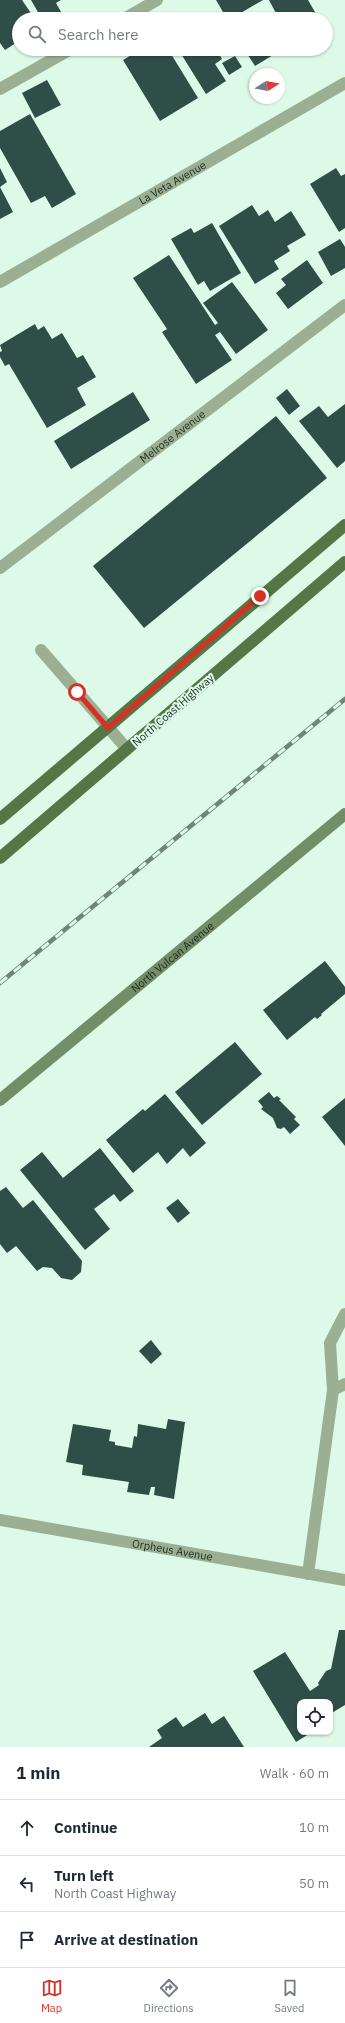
<!DOCTYPE html>
<meta charset="utf-8">
<style>
body{margin:0;font-family:"IBM Plex Sans",sans-serif;background:#f6f6f7;color:#1f2937}
.controls{position:absolute;right:12px;bottom:12px;display:grid;overflow:hidden;border-radius:8px;box-shadow:0 1px 3px #0004}
.controls button{width:36px;height:36px;display:grid;place-items:center;padding:0;border:0;border-bottom:1px solid #e0e1e3;background:#fff;color:#1f2937;font:20px sans-serif}
.compass{position:absolute;left:249px;top:68px;width:36px;height:36px;border-radius:50%;background:#fff;box-shadow:0 1px 3px #0004;rotate:79deg}
.stop{position:absolute;width:12px;height:12px;margin:-9px;border:3px solid #d93025;border-radius:50%;background:#fff}
.stop.end{background:#d93025;border-color:#fff;box-shadow:0 1px 4px #0008}
.list{margin:0;padding:0;list-style:none}
h2{display:flex;justify-content:space-between;align-items:center;height:52px;margin:0;padding:0 16px;font-size:17px}
h2 small{font-size:13px;font-weight:400;color:#747a83}
.list li{display:grid;grid-template-columns:26px 1fr auto;gap:12px;align-items:center;box-sizing:border-box;height:56px;padding:0 16px;border-top:1px solid #e0e1e3}
.list b{display:block;font-size:15px;white-space:nowrap}
.list p{margin:0;font-size:13px;white-space:nowrap;color:#747a83}
.list em{font-size:13px;font-style:normal;color:#747a83}
.icon{flex:none;width:22px;height:22px;fill:none;stroke:currentColor;stroke-width:2;stroke-linecap:round;stroke-linejoin:round}
.map{position:relative;flex:none;width:345px;height:1747px;overflow:hidden}
.search{position:absolute;background:#fff;box-shadow:0 1px 3px #0004;left:12px;right:12px;top:12px;height:44px;display:flex;align-items:center;gap:10px;box-sizing:border-box;padding:0 14px;border-radius:22px;color:#747a83;font-size:15px}
.sheet{height:220px;background:#fff}
nav{display:flex;justify-content:space-around;align-items:center;box-sizing:border-box;height:56px;border-top:1px solid #e0e1e3;background:#fff;font-size:11px;color:#747a83}
nav a{display:grid;justify-items:center;gap:2px}
nav .on{color:#d93025}
.map>svg:first-child{display:block}
.building{fill:#2e4e47}
.lines{fill:none;stroke-linecap:round;stroke-linejoin:round}
.service{stroke:#9baf93;stroke-width:12}
.minor{stroke:#9baf93;stroke-width:12}
.tertiary{stroke:#9baf93;stroke-width:12}
.secondary{stroke:#728e66;stroke-width:12}
.primary{stroke:#547745;stroke-width:12}
.rail-casing{stroke:#718478;stroke-width:4.5}
.rail{stroke:#dcfae7;stroke-width:3;stroke-dasharray:9;stroke-linecap:butt}
.route{stroke:#d93025;stroke-width:5}
.labels{text-anchor:middle;stroke-width:4;stroke-linejoin:round;paint-order:stroke}
.street-label{font-size:11px;fill:#1d2821;stroke:#dcfae7}
</style>
<div class="map">
<svg width="345" height="1747" viewBox="0 0 345 1747">
<rect width="100%" height="100%" fill="#dcfae7"/>
<g class="building">
<path d="M 0,0 L 22,0 L 35,19 L 19,19 L 19,41 L 5,50 L 0,43 Z"/>
<path d="M 31,0 L 61,0 L 56,3 L 65,19 L 42,19 Z"/>
<path d="M 216,0 L 263,0 L 239,14 L 242,19 L 227,19 Z"/>
<path d="M 269,0 L 308,0 L 319,19 L 279,19 Z"/>
<path d="M 269,13 L 273,19 L 259,19 Z"/>
<path d="M 141,49 L 168,49 L 198,98 L 160,121 L 123,60 Z"/>
<path d="M 178,49 L 216,49 L 222,59 L 215,64 L 226,81 L 206,94 Z"/>
<path d="M 244,49 L 283,49 L 255,66 Z"/>
<path d="M 235,56 L 242,67 L 229,75 L 222,63 Z"/>
<path d="M 47,80 L 61,105 L 35,118 L 22,93 Z"/>
<path d="M 30,114 L 76,194 L 52,208 L 45,196 L 31,203 L 0,148 L 0,131 Z"/>
<path d="M 0,168 L 7,182 L 0,187 Z"/>
<path d="M 336,168 L 341,176 L 345,174 L 345,228 L 339,232 L 310,184 Z"/>
<path d="M 0,187 L 13,212 L 0,219 Z"/>
<path d="M 252,205 L 259,216 L 268,210 L 275,222 L 291,211 L 306,235 L 287,246 L 290,251 L 274,261 L 279,269 L 255,284 L 219,226 Z"/>
<path d="M 212,223 L 241,273 L 210,291 L 204,281 L 198,285 L 171,239 L 191,228 L 194,233 Z"/>
<path d="M 340,239 L 345,247 L 345,268 L 331,276 L 318,252 Z"/>
<path d="M 169,255 L 215,325 L 218,323 L 203,303 L 232,282 L 268,330 L 236,354 L 220,332 L 215,335 L 232,360 L 196,384 L 162,332 L 167,329 L 133,278 Z"/>
<path d="M 307,260 L 323,283 L 288,309 L 276,293 L 286,285 L 281,279 Z"/>
<path d="M 35,324 L 38,330 L 44,326 L 52,339 L 62,333 L 77,358 L 83,355 L 96,377 L 77,388 L 86,405 L 47,428 L 9,364 L 5,366 L 0,357 L 0,352 L 2,351 L 0,345 Z"/>
<path d="M 287,389 L 300,406 L 289,415 L 276,398 Z"/>
<path d="M 133,392 L 150,420 L 71,469 L 54,441 Z"/>
<path d="M 345,404 L 345,461 L 337,468 L 299,421 L 319,406 L 328,417 Z"/>
<path d="M 276,416 L 327,478 L 144,628 L 93,566 Z"/>
<path d="M 325,961 L 345,987 L 345,994 L 321,1014 L 322,1015 L 317,1019 L 315,1017 L 287,1040 L 263,1010 Z"/>
<path d="M 235,1042 L 262,1074 L 202,1125 L 175,1092 Z"/>
<path d="M 269,1092 L 274,1098 L 277,1096 L 281,1099 L 279,1100 L 296,1117 L 294,1119 L 300,1125 L 290,1134 L 284,1127 L 281,1129 L 277,1128 L 273,1118 L 261,1109 L 263,1107 L 258,1101 Z"/>
<path d="M 165,1094 L 206,1143 L 190,1157 L 183,1148 L 167,1164 L 158,1152 L 133,1173 L 106,1140 L 143,1109 L 145,1111 Z"/>
<path d="M 345,1098 L 345,1146 L 322,1117 Z"/>
<path d="M 100,1148 L 134,1191 L 120,1202 L 114,1194 L 94,1209 L 110,1229 L 85,1250 L 20,1170 L 42,1152 L 63,1178 Z"/>
<path d="M 6,1187 L 23,1208 L 33,1200 L 82,1261 L 81,1272 L 72,1280 L 61,1278 L 52,1268 L 43,1267 L 37,1271 L 16,1246 L 7,1253 L 0,1244 L 0,1191 Z"/>
<path d="M 178,1199 L 190,1213 L 178,1223 L 166,1208 Z"/>
<path d="M 151,1340 L 162,1354 L 151,1364 L 139,1351 Z"/>
<path d="M 168,1419 L 185,1422 L 174,1499 L 154,1495 L 155,1487 L 151,1487 L 149,1495 L 127,1492 L 129,1482 L 82,1475 L 83,1465 L 66,1462 L 73,1424 L 111,1430 L 109,1441 L 115,1442 L 115,1445 L 132,1448 L 134,1436 L 137,1437 L 138,1424 L 166,1429 Z"/>
<path d="M 339,1630 L 345,1630 L 345,1705 L 330,1714 L 330,1702 L 300,1702 L 300,1732 L 312,1732 L 296,1742 L 253,1671 L 285,1652 L 310,1691 L 319,1685 L 318,1683 L 326,1671 L 331,1669 Z"/>
<path d="M 205,1713 L 212,1724 L 224,1716 L 244,1747 L 149,1747 L 162,1738 L 157,1730 L 176,1717 L 183,1727 Z"/>
</g>
<g class="lines">
<g class="service">
<path d="M 124,19 L 157,0"/>
<path d="M 0,89 L 71,49"/>
<path d="M 41,650 L 127,749"/>
<path d="M 333,1390 L 345,1384"/>
<path d="M 308,1574 L 333,1390 L 330,1343 L 345,1314"/>
</g>
<path class="minor" id="s1" d="M 0,282 L 345,83"/>
<g class="tertiary">
<path id="s2" d="M 0,568 L 345,305"/>
<path id="s3" d="M 0,1520 L 345,1580"/>
</g>
<path class="secondary" id="s4" d="M 0,1100 L 345,814"/>
<g class="primary">
<path d="M 0,819 L 345,525"/>
<path d="M 0,858 L 345,562"/>
</g>
<g class="rail-casing">
<path id="rail" d="M 0,983 L 345,699"/>
</g>
<use href="#rail" class="rail"/>
</g>
<g class="lines">
<path class="route" d="M 77,692 L 108,728 L 260,596"/>
</g>
<g class="labels">
<g class="street-label">
<text dy="4" stroke="none"><textPath href="#s1" startOffset="199">La Veta Avenue</textPath></text>
<text dy="4" stroke="none"><textPath href="#s2" startOffset="217">Melrose Avenue</textPath></text>
<text transform="translate(173 710) rotate(-41)" y="4">North Coast Highway</text>
<text dy="4" stroke="none"><textPath href="#s4" startOffset="224">North Vulcan Avenue</textPath></text>
<text dy="4" stroke="none"><textPath href="#s3" startOffset="175">Orpheus Avenue</textPath></text>
</g>
</g>
</svg>
<div class="controls">
<button><svg class="icon" aria-label="locate" viewBox="0 0 24 24"><circle cx="12" cy="12" r="6"/><path d="M12 2v4M12 18v4M2 12h4M18 12h4"/></svg></button>
</div>
<svg class="compass" viewBox="-18 -18 36 36"><path d="M0-13l5 13h-10z" fill="#e53935"/><path d="M0 13l5-13h-10z" fill="#747a83"/></svg>
<div class="stop" style="left:77px;top:692px"></div>
<div class="stop end" style="left:260px;top:596px"></div>
<div class="search"><svg class="icon" aria-label="search" viewBox="0 0 24 24"><circle cx="10" cy="10" r="6"/><path d="M15 15l6 6"/></svg>Search here</div>
</div>
<section class="sheet">
<h2>1 min<small>Walk · 60 m</small></h2>
<ul class="list">
<li><svg class="icon" aria-label="ahead" viewBox="0 0 24 24"><path d="M12 20V5M6 11l6-6 6 6"/></svg><div><b>Continue</b></div><em>10 m</em></li>
<li><svg class="icon" aria-label="left" viewBox="0 0 24 24"><path d="M17 20v-9H6M10 6l-5 5 5 5"/></svg><div><b>Turn left</b><p>North Coast Highway</p></div><em>50 m</em></li>
<li><svg class="icon" aria-label="arrive" viewBox="0 0 24 24"><path d="M6 21V4h12l-3 4 3 4H6"/></svg><div><b>Arrive at destination</b></div></li>
</ul>
</section>
<nav>
<a class="on"><svg class="icon" aria-label="map" viewBox="0 0 24 24"><path d="M3 6l6-2 6 2 6-2v14l-6 2-6-2-6 2zM9 4v14M15 6v14"/></svg>Map</a>
<a><svg class="icon" aria-label="directions" viewBox="0 0 24 24"><path d="M12 3l9 9-9 9-9-9zM9 14v-3h6M13 9l2 2-2 2"/></svg>Directions</a>
<a><svg class="icon" aria-label="saved" viewBox="0 0 24 24"><path d="M7 4h10v16l-5-4-5 4z"/></svg>Saved</a>
</nav>
